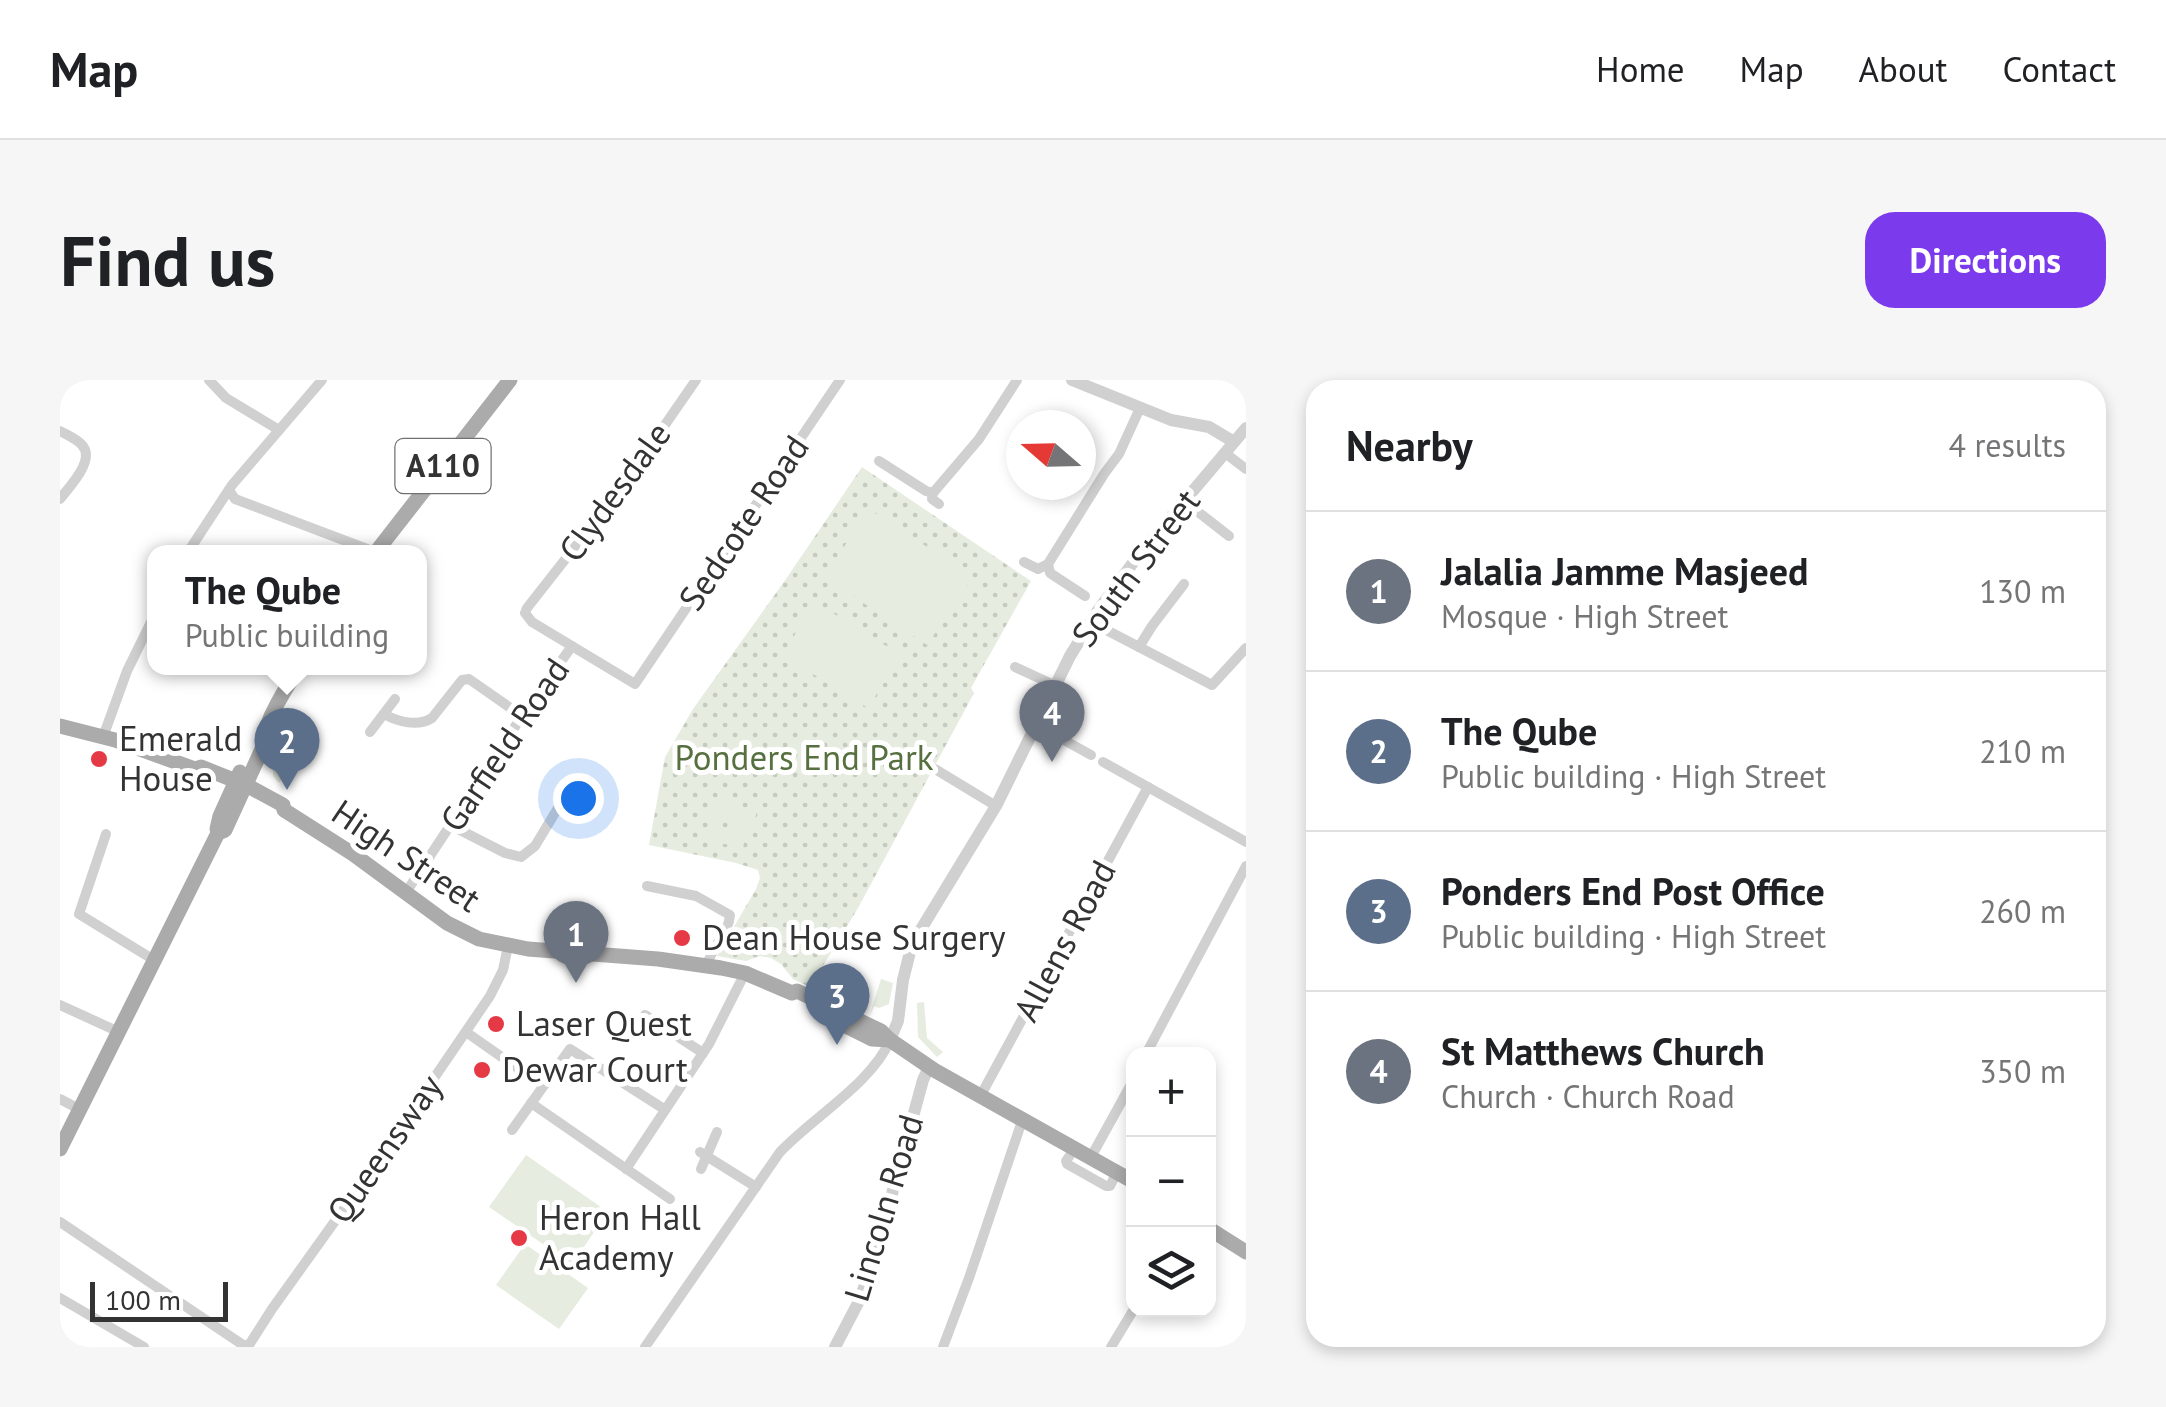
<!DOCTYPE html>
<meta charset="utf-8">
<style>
body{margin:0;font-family:"PT Sans",sans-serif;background:#f6f6f6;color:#202124}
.controls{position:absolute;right:30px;bottom:30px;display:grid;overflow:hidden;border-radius:20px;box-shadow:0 5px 15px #0003}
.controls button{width:90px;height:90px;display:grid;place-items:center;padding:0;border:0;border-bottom:2px solid #e0e0e0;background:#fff;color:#202124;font:50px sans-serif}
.compass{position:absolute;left:946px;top:30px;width:90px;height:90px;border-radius:50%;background:#fff;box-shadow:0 5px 15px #0003;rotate:290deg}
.scale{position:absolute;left:30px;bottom:25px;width:138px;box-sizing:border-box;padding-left:10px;border:5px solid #333;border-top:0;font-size:28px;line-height:35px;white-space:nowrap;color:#333;-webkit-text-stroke:8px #fff;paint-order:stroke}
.you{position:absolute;left:518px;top:418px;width:35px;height:35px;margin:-25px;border:8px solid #fff;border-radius:50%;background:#1a73e8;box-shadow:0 0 0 15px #1a73e833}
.badge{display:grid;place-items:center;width:65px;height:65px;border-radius:50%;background:#7c3aed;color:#fff;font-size:32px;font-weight:700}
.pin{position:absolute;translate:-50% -82px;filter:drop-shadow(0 2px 5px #0008)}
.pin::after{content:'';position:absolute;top:52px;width:35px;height:30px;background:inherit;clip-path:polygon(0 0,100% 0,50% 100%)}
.popup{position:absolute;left:87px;top:165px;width:280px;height:130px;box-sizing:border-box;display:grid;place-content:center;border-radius:20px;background:#fff;filter:drop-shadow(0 2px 8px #0005);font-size:32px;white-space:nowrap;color:#757577}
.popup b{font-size:38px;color:#202124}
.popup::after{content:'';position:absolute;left:50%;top:100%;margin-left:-20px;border:20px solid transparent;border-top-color:#fff}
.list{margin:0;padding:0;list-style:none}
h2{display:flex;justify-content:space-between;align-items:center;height:130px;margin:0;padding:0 40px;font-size:42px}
h2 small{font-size:32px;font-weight:400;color:#757577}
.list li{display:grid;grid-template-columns:65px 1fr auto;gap:30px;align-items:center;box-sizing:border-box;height:160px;padding:0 40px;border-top:2px solid #e0e0e0}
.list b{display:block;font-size:38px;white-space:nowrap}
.list p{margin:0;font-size:32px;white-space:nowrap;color:#757577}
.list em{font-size:32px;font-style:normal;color:#757577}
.icon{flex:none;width:55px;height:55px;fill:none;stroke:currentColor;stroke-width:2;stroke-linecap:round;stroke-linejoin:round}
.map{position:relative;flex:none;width:1186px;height:967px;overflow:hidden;border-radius:30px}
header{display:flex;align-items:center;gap:60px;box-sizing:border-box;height:140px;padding:0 50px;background:#fff;border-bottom:2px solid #e0e0e0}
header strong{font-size:48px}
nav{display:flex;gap:55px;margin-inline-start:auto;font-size:35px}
.intro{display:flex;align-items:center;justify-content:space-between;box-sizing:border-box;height:240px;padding:0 60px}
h1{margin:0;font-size:70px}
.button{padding:25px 45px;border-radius:30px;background:#7c3aed;color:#fff;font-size:35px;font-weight:700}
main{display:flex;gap:60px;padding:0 60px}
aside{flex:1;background:#fff;border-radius:30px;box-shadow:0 5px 15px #0003}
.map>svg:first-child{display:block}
.grass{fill:url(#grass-tufts)}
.park{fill:url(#park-dots)}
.garden{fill:#e6ecdf}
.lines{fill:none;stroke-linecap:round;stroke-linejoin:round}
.minor{stroke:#d0d0d0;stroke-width:10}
.tertiary{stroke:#d0d0d0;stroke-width:12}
.primary{stroke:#ababab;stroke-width:15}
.poi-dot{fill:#e63946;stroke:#fff;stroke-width:4}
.labels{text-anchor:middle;stroke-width:10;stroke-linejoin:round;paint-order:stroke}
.shield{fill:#fff;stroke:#707070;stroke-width:2.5}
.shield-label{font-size:32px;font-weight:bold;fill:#333}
.street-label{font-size:35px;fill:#333;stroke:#fff}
.poi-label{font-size:35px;fill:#333;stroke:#fff;text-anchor:start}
.park-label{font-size:35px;fill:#56703f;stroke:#fff}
</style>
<header>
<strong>Map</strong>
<nav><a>Home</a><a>Map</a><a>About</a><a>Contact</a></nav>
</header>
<div class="intro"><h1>Find us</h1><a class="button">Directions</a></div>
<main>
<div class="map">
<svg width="1186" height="967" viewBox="0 0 1186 967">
<defs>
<pattern id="grass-tufts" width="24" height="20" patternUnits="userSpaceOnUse" patternTransform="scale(2.5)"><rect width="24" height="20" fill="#e6ecdf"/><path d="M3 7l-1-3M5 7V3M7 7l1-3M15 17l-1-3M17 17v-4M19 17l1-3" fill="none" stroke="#c6cbc0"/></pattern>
<pattern id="park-dots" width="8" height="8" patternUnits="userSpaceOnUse" patternTransform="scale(2.5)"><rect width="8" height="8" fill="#e6ecdf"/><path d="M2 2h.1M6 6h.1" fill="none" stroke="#c6cbc0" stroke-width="1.8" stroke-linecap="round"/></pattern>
</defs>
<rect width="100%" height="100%" fill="#fff"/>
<g class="grass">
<path d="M 228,333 L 242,340 L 243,348 L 255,353 L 219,403 L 213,396 L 213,386 Z"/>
<path d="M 864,622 L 867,658 L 883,672 L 877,677 L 858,657 L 857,623 Z"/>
</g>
<path class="park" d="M 802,87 L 971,201 L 911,308 L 914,313 L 798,528 L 750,607 L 733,599 L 721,584 L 711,578 L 700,576 L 686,581 L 657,576 L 696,509 L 700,498 L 698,490 L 676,483 L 589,465 L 605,377 L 633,329 L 726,199 Z"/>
<g class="garden">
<path d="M 809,129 L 913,197 L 867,265 L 764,197 Z"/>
<path d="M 755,222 L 841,275 L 808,328 L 722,275 Z"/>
<path d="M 654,420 L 697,430 L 693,449 L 650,439 Z"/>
<path d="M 654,446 L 686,453 L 683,468 L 651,461 Z"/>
<path d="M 821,599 L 833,603 L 829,624 L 819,628 L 814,626 L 809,637 Z"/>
<path d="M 466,775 L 548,832 L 512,884 L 429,827 Z"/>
<path d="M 465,864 L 528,908 L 499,949 L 436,905 Z"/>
</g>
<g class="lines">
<g class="minor">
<path d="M 149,0 L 166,18 L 219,50"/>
<path d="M 636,0 L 562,107 L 467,228 L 465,233 L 472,242 L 575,304 L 780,0"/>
<path d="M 0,51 C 7,55 17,59 22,65 C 36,80 9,107 0,119"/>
<path d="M 1165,73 L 1186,89"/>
<path d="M 819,81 L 866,111 L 873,113"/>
<path d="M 169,110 L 175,119 L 315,172"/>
<path d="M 1124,121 L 1169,156"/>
<path d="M 879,124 L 872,119 L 873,113 L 919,59 L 957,0"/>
<path d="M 128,172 L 172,105 L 262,0"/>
<path d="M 964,182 L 978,189 L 988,184 L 1044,94 L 1059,74 L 1080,28"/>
<path d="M 988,184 L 990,193 L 1025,216"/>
<path d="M 1031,242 L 1152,305 L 1186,268"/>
<path d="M 1079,267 L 1092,246 L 1124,204"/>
<path d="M 955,287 L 994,305"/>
<path d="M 324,334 C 338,342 358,347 372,338 L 402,300 L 409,299 L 462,336"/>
<path d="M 975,344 L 1031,375"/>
<path d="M 310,352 L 335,319"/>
<path d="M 43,357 L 67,291 L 94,236"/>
<path d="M 1043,382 L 1186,462"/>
<path d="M 875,389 L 936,426"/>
<path d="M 390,445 L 445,473 L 461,477 L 475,466 L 504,418"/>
<path d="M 46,454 L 19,534 L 94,580"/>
<path d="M 587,506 L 636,516 L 670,535 C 669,554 651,566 647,586"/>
<path d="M 345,514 L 462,336 L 512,266"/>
<path d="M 0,625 L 59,652"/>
<path d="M 585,635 L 643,673"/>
<path d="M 406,652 L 483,706"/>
<path d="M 1086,674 L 1186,486"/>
<path d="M 921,715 L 1088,407"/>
<path d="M 0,719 L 19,729"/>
<path d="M 471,723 L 610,819"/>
<path d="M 452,750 L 510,669 L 604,729"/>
<path d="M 1015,768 L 1006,781 L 1007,784 L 1046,806 L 1050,806 L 1057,792"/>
<path d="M 640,772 L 696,807"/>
<path d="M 1031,777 L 1074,699"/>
<path d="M 566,789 L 649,664 L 685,593"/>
<path d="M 641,789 L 657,752"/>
<path d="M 0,842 L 183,965 L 189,965"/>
<path d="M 0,918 L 84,967"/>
<path d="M 189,965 L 212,929 L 308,795 L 430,616 L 443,590 L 448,566"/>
<path d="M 585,967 L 720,772 C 752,738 813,702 830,660"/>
<path d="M 883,967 L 909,898 L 963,738"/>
<path d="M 1051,967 L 1074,929"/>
</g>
<g class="tertiary">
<path d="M 1012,0 L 1111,40 L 1149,47 L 1174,62"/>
<path d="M 830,660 L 838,641 L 843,600 L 852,564 L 936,426 L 1010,276 L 1039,229 L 1078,176 L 1186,48"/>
<path d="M 775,967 L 798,923 L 812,887 L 863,700 L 869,687"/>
</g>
<g class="primary">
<path d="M 316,172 L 450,0"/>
<path d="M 0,346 L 55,360 L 135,389 L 139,394"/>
<path d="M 135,389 L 141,387 L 186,405 L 223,425 L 224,430 L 293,474 L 387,543 L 419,559 L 468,569 L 598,579 L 661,588 L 685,593 L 732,613 L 737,611 L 821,651 L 830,660 L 874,690 L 1074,802"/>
<path d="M 157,449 L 160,436 L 180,392"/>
<path d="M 774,640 L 812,659 L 830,660"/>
<path d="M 0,769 L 158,453 L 165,450 L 203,367 C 201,347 227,306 239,288"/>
<path d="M 1148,848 L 1186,872"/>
</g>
</g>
<g class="poi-dot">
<circle cx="39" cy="379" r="10"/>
<circle cx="622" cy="558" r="10"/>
<circle cx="436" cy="644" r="10"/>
<circle cx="422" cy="690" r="10"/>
<circle cx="459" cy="858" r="10"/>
</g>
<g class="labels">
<rect class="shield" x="335.5" y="59" width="95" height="54" rx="8"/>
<g class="shield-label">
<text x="383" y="97">A110</text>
</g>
<g class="street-label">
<text transform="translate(555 112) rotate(-54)" y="12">Clydesdale</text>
<text transform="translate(684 143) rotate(-56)" y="12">Sedcote Road</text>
<text transform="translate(1076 188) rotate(-53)" y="12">South Street</text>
<text transform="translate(445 365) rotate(-56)" y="12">Garfield Road</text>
<text transform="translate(346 476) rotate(34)" y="12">High Street</text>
<text transform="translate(1005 561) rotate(-62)" y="12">Allens Road</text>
<text transform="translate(325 769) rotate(-55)" y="12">Queensway</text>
<text transform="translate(824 828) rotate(-73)" y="12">Lincoln Road</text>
</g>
<g class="poi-label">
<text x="59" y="371">Emerald<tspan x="59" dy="40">House</tspan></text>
<text x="642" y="570">Dean House Surgery</text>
<text x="456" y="656">Laser Quest</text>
<text x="442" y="702">Dewar Court</text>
<text x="479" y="850">Heron Hall<tspan x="479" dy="40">Academy</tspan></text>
</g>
<g class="park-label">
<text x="744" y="390">Ponders End Park</text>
</g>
</g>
</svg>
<div class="controls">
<button>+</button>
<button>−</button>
<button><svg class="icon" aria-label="layers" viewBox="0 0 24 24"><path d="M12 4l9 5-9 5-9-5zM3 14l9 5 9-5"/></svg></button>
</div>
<svg class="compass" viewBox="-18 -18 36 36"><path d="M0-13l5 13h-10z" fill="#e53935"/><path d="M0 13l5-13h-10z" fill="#757577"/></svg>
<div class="scale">100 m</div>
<div class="you"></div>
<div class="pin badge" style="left:516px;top:603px;background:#6b7280">1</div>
<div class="pin badge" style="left:227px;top:410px;background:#5c6f8a">2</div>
<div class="popup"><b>The Qube</b>Public building</div>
<div class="pin badge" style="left:777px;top:665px;background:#5c6f8a">3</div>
<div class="pin badge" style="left:992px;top:382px;background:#6b7280">4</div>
</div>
<aside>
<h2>Nearby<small>4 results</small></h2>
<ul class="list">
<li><span class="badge" style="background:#6b7280">1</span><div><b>Jalalia Jamme Masjeed</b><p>Mosque · High Street</p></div><em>130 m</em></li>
<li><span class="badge" style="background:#5c6f8a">2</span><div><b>The Qube</b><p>Public building · High Street</p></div><em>210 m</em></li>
<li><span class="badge" style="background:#5c6f8a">3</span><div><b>Ponders End Post Office</b><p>Public building · High Street</p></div><em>260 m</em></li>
<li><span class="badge" style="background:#6b7280">4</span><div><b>St Matthews Church</b><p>Church · Church Road</p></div><em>350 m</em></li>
</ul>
</aside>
</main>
